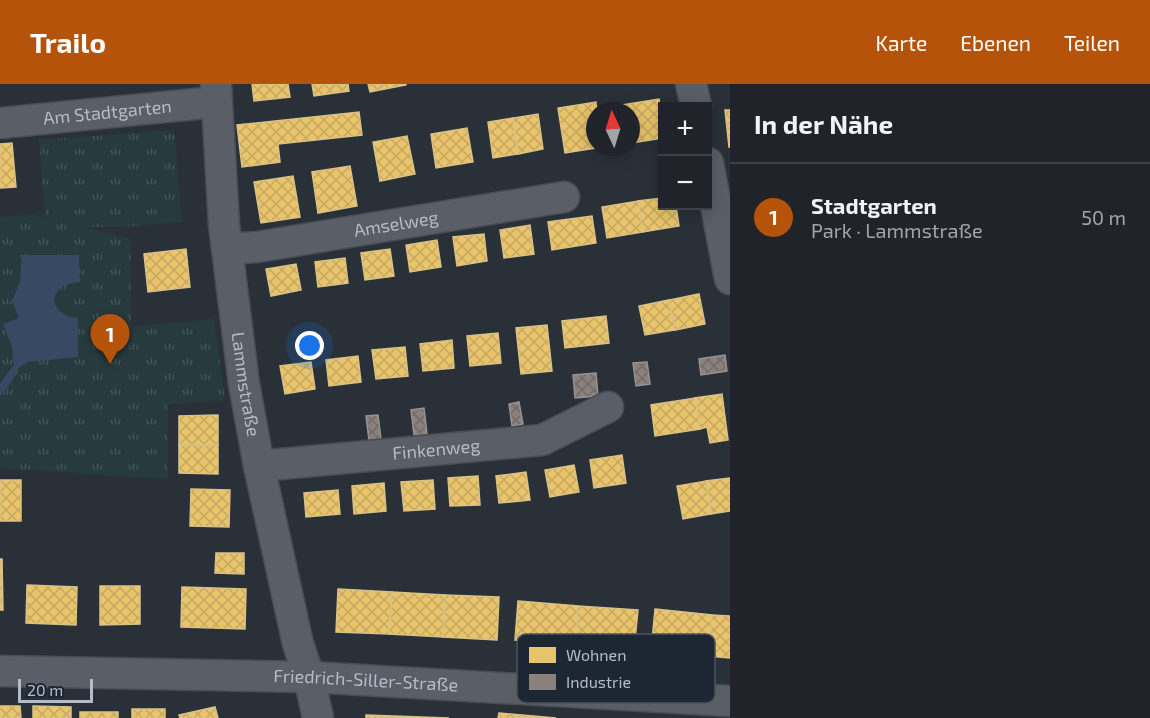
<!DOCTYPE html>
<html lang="de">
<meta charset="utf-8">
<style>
body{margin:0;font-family:"Exo 2",sans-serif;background:#282c32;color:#f1f3f6}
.controls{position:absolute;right:18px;top:18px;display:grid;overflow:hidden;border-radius:0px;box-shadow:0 3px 15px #0003}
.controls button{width:54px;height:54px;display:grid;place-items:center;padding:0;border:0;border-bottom:2px solid #3d4147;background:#20242a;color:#f1f3f6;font:30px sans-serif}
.compass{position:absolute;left:586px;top:18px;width:54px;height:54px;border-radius:50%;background:#20242a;box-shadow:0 3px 15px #0003;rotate:356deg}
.scale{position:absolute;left:18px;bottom:15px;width:75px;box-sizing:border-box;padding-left:6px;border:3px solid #b4bcc9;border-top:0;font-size:16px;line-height:21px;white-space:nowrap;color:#b4bcc9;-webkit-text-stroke:4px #1d2633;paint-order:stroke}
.you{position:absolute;left:310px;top:262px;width:21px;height:21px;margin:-15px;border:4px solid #fff;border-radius:50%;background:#1a73e8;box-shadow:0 0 0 9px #1a73e833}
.badge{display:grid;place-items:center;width:39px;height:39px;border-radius:50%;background:#b45309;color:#fff;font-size:20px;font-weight:700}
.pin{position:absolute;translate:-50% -50px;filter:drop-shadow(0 2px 3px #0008)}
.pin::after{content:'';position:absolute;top:32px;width:21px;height:18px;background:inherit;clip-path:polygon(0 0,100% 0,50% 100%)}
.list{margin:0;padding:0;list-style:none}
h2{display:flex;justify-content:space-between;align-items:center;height:78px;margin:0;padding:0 24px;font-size:26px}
h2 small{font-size:20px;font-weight:400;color:#a2a4a8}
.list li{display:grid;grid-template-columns:39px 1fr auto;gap:18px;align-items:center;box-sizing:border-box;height:108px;padding:0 24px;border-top:2px solid #3d4147}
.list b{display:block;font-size:22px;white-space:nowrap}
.list p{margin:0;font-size:20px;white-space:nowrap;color:#a2a4a8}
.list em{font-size:20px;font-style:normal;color:#a2a4a8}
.map{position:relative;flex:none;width:730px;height:634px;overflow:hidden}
header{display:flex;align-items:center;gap:36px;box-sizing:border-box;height:84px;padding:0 30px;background:#b45309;color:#fff}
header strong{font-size:28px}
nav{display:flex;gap:33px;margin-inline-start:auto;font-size:21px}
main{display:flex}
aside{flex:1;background:#20242a}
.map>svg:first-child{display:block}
.park{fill:url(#park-tufts)}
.water{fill:#384963}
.homes{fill:url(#homes-cross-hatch);stroke:#d9c286;stroke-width:1.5}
.industry{fill:url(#industry-cross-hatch);stroke:#979393;stroke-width:1.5}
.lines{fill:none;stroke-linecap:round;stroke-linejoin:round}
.stream{stroke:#384963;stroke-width:8}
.minor-casing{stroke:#484c53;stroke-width:33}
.minor{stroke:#5a5e66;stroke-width:30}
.labels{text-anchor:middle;stroke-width:6;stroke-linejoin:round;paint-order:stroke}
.street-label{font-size:18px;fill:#b4bcc9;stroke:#1d2633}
.key{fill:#1d2633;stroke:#4a5360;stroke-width:1.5}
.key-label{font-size:16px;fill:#b4bcc9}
</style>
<header>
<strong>Trailo</strong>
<nav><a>Karte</a><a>Ebenen</a><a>Teilen</a></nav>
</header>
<main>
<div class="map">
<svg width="730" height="634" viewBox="0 0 730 634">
<defs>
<pattern id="park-tufts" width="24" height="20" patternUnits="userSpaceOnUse" patternTransform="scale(1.5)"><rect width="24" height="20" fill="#273a3e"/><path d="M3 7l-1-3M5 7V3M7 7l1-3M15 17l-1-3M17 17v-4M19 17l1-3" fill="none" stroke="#445559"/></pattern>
<pattern id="homes-cross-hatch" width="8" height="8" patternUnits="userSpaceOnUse" patternTransform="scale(1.5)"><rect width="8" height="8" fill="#e9c46a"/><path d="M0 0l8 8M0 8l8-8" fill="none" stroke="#c5a861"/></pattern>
<pattern id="industry-cross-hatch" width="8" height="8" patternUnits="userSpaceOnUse" patternTransform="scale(1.5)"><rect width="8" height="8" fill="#8a817c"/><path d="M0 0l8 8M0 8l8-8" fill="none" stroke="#716b69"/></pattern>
</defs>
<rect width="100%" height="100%" fill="#2a3038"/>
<path class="park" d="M 174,46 L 182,138 L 121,143 L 84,143 L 131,155 L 131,243 L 214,235 L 225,316 L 168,320 L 168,395 L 0,384 L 0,133 L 31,130 L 45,133 L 39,56 Z"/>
<path class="water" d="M 22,171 L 79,171 L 80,198 C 45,200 48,232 78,234 L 78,273 L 28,278 L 14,287 L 12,263 L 3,240 L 19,234 L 12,217 L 20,198 Z"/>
<g class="homes">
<path d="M 252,0 L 288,0 L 290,13 L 254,17 Z"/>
<path d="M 312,0 L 348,0 L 349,7 L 314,12 Z"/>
<path d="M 368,0 L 406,0 L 406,1 L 370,8 Z"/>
<path d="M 659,15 L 662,35 L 662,54 L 631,59 L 631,27 L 622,27 L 621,21 Z"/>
<path d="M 596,18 L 597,27 L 595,27 L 595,63 L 603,63 L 565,69 L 558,24 Z"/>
<path d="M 725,26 L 730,26 L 730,63 L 729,63 Z"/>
<path d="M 359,28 L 362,51 L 278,60 L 280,78 L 242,83 L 237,41 Z"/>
<path d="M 538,30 L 543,65 L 518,70 L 513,34 Z"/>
<path d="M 513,34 L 518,70 L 493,74 L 488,38 Z"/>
<path d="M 467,44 L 473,78 L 436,84 L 431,50 Z"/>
<path d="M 407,52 L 415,90 L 380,97 L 373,58 Z"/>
<path d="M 12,59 L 16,103 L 0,104 L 0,60 Z"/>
<path d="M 350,82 L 357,122 L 318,129 L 312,88 Z"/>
<path d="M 293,92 L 300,133 L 261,139 L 254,98 Z"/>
<path d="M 662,114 L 662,122 L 676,122 L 679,142 L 643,148 L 638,117 Z"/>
<path d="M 638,117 L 643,148 L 607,154 L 602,123 Z"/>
<path d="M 592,132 L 596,159 L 552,166 L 548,138 Z"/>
<path d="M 530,141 L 534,170 L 504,174 L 500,146 Z"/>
<path d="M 484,150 L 487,177 L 457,182 L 453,153 Z"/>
<path d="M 437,156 L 441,183 L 410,188 L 406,161 Z"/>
<path d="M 186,165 L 190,203 L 148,208 L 144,170 Z"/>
<path d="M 390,165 L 394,192 L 365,196 L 361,169 Z"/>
<path d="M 345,174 L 348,199 L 318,203 L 315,178 Z"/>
<path d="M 296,180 L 301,206 L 271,212 L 266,185 Z"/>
<path d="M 699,210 L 705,240 L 675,246 L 669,216 Z"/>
<path d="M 669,216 L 675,246 L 645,251 L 639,222 Z"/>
<path d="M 606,232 L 609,259 L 565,264 L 562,237 Z"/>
<path d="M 547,241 L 552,287 L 521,290 L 516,244 Z"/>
<path d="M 498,249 L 501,279 L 470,282 L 467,252 Z"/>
<path d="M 452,256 L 454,284 L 423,287 L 420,260 Z"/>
<path d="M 405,263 L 408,292 L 376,295 L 372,266 Z"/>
<path d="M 358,272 L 361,298 L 329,302 L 326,276 Z"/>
<path d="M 311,278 L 315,305 L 285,310 L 280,282 Z"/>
<path d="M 722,310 L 728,356 L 710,359 L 707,343 L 700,345 L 695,314 Z"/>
<path d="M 695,314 L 700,345 L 655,352 L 651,321 Z"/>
<path d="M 218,331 L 218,361 L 179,361 L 179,332 Z"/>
<path d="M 179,361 L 218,361 L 218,390 L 179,389 Z"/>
<path d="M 622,371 L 626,399 L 594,404 L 590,376 Z"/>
<path d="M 574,381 L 579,408 L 550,413 L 545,386 Z"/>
<path d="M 526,388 L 530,416 L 499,419 L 496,392 Z"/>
<path d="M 478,392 L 480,421 L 450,422 L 448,394 Z"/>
<path d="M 730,394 L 730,427 L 711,430 L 706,397 Z"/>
<rect x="0" y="396" width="21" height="41"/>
<path d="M 433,396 L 435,425 L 404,427 L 401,398 Z"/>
<path d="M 706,397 L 711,430 L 683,435 L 677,402 Z"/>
<path d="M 384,399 L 386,427 L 354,430 L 352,402 Z"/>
<path d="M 191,405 L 230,406 L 229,443 L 190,442 Z"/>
<path d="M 338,406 L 340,430 L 306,433 L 304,409 Z"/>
<path d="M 216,469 L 244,469 L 244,490 L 215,489 Z"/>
<path d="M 0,475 L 2,475 L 3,526 L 0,526 Z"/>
<path d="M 27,501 L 77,503 L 76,541 L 26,539 Z"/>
<path d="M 100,502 L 140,502 L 140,540 L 100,541 Z"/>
<path d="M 182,503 L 246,505 L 245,545 L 181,543 Z"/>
<path d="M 338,505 L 392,508 L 389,550 L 336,548 Z"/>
<path d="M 392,508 L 445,511 L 443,553 L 389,550 Z"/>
<path d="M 445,511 L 499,513 L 497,556 L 443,553 Z"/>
<path d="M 518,517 L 578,522 L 575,561 L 515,556 Z"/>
<path d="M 578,522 L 638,526 L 634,566 L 575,561 Z"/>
<path d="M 655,525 L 712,531 L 708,572 L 651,567 Z"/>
<path d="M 712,531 L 730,532 L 730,574 L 708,572 Z"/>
<path d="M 0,622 L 20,622 L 21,634 L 0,634 Z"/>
<path d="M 33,622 L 71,623 L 71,634 L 33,634 Z"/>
<path d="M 215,623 L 218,634 L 180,634 L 179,631 Z"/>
<rect x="132" y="625" width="33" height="9"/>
<rect x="80" y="628" width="38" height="6"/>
<path d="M 499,629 L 556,634 L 498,634 Z"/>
<path d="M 366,631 L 449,634 L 366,634 Z"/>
</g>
<g class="industry">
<path d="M 725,271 L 727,287 L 701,291 L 699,275 Z"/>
<path d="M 647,278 L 650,300 L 636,302 L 633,279 Z"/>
<path d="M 596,289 L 598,312 L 575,314 L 573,291 Z"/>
<path d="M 519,318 L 523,340 L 512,342 L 509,320 Z"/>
<path d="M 424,324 L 427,350 L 414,351 L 411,326 Z"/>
<path d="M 378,331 L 381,355 L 369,356 L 366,332 Z"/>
</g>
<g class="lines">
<path class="stream" d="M 0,307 L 14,287"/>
<g class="minor-casing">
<g id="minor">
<path id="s1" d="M 216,0 L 224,141 L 244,300 L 259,382 L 298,560 L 309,593 L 318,634"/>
<path d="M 691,0 L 696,22"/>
<path id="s2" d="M 0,39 L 216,18"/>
<path d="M 708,79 L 730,195"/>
<path id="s3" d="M 227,165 L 257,163 L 564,113"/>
<path id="s4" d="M 259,382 L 542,356 L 608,323"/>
<path id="s5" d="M 0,587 L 309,593 L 730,617"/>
</g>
</g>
<use href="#minor" class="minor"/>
</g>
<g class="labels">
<g class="street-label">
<text dy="6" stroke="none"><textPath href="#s2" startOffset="108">Am Stadtgarten</textPath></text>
<text dy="6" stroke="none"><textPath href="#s3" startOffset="171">Amselweg</textPath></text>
<text dy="6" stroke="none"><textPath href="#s1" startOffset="302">Lammstraße</textPath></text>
<text dy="6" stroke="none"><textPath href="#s4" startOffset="178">Finkenweg</textPath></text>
<text dy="6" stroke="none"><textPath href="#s5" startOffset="366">Friedrich-Siller-Straße</textPath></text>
</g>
</g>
<rect x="517" y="550" width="198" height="69" rx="9" class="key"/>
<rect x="529" y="563" width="27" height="16" fill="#e9c46a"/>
<rect x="529" y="590" width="27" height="16" fill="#8a817c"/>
<g class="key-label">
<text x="566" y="577">Wohnen</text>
<text x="566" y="604">Industrie</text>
</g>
</svg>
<div class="controls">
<button>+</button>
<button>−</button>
</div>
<svg class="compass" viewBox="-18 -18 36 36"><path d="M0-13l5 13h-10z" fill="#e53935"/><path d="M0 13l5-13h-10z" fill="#a2a4a8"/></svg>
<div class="scale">20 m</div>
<div class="you"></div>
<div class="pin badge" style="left:110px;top:280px">1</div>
</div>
<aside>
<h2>In der Nähe<small></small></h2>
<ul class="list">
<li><span class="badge">1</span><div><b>Stadtgarten</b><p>Park · Lammstraße</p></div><em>50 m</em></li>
</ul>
</aside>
</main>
